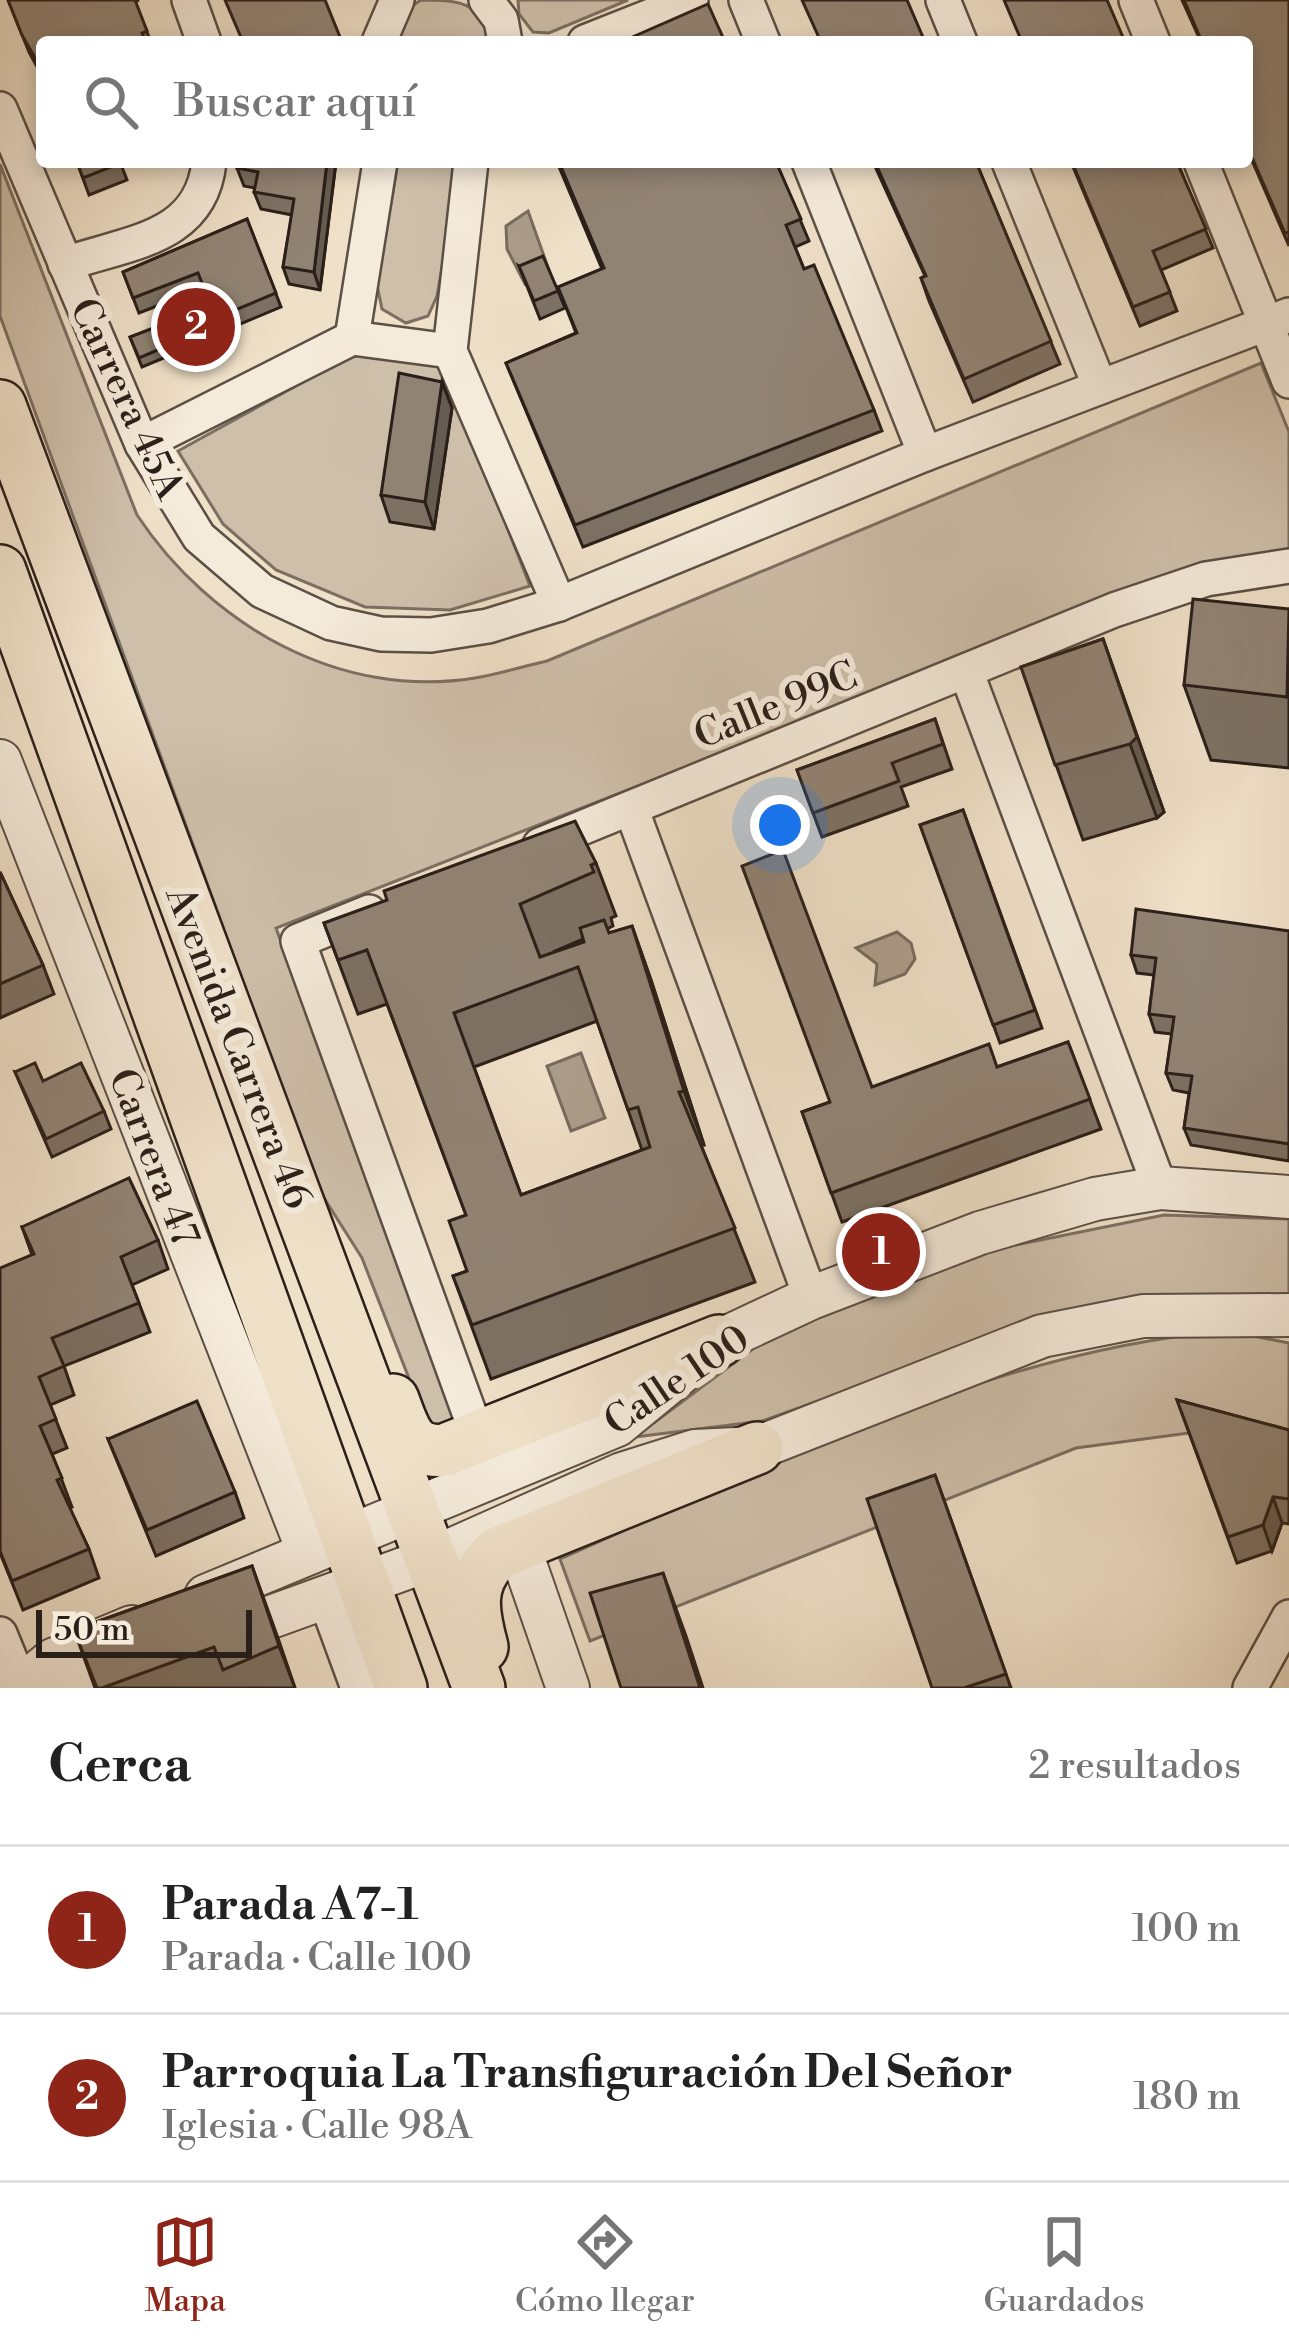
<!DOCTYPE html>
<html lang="es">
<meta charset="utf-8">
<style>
body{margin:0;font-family:"Libre Bodoni",serif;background:#f2f2f2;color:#222}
.scale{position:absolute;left:36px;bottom:30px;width:216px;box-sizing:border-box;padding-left:12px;border:6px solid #2b1f19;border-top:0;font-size:33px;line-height:42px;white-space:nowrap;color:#2b1f19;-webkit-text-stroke:9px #f5ebdb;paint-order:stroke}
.you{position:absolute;left:780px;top:825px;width:42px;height:42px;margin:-30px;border:9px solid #fff;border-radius:50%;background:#1a73e8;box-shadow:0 0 0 18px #1a73e833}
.badge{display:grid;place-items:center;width:78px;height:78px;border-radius:50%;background:#8f2418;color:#fff;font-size:39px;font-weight:700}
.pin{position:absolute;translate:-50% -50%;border:6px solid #fff;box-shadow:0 3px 12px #0006}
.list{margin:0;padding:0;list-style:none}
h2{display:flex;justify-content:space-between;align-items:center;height:156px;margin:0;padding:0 48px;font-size:51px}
h2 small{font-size:39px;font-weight:400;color:#767676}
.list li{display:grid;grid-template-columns:78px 1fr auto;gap:36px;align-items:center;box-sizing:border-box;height:168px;padding:0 48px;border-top:3px solid #e0e0e0}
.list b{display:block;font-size:45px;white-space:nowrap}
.list p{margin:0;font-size:39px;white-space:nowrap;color:#767676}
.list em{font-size:39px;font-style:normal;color:#767676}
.icon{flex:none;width:66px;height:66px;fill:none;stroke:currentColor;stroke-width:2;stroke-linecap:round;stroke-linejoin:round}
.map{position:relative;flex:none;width:1289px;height:1688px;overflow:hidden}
.search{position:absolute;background:#fff;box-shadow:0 6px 18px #0003;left:36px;right:36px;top:36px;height:132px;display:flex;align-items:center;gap:30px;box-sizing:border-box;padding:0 42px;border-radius:12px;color:#767676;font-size:45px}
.sheet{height:492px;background:#fff}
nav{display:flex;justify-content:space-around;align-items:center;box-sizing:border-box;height:168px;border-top:3px solid #e0e0e0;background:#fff;font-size:33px;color:#767676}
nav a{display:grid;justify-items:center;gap:6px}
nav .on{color:#8f2418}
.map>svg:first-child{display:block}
.green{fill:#cebfaa;stroke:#7c6f62;stroke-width:3}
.water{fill:#ac9e8c;stroke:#786b5e;stroke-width:3}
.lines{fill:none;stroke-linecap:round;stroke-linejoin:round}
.minor-casing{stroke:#5c4f45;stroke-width:38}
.tertiary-casing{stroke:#5c4f45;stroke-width:46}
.primary-casing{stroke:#2b1f19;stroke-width:56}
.minor{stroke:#f5ebdb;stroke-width:33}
.tertiary{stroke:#f5ebdb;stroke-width:42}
.primary{stroke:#efe0c8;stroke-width:51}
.wall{fill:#7d7164;stroke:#2b1f19;stroke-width:3;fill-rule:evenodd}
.shaded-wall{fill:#665c51;stroke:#2b1f19;stroke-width:3}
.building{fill:#918374;stroke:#2b1f19;stroke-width:3;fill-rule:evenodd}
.labels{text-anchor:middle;stroke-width:12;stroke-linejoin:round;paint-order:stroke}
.street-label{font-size:39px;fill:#2b1f19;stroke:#f5ebdb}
</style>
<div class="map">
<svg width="1289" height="1688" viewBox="0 0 1289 1688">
<rect width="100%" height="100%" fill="#efe0c8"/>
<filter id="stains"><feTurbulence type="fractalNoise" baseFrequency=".00167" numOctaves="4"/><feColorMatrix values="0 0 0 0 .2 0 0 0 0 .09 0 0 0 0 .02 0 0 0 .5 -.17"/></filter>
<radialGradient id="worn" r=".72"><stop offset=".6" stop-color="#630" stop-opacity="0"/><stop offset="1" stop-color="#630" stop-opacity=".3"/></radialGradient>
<g class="green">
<path d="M 421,0 C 457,0 483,1 490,42 L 395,42 L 409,8 Z"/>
<path d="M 518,0 L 628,0 L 549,33 L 533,32 L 519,14 Z"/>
<path d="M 398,162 L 461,162 L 437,296 L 428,316 L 406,323 L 382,309 L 377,285 Z"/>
<path d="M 0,164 L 137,515 C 210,625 340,700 475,678 C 500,674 524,666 547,661 L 1261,363 L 1289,432 L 1289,552 L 1201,565 L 276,928 L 459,1427 L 456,1434 L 426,1422 L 362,1258 L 319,1190 L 0,316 Z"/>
<path d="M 352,355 L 444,365 L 530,586 L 450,610 L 365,607 L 276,570 L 223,524 L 178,451 Z"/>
<path d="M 1164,1215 L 1289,1219 L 1289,1302 L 1064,1313 L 762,1421 L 635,1437 L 762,1342 L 828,1311 L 976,1253 Z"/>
<path d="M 1228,1331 L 1289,1343 L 1289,1454 L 1204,1431 L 1076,1448 L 590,1641 L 560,1559 C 774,1465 992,1350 1228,1331 Z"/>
</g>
<g class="water">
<path d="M 528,211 L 550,273 L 525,284 L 507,249 L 506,226 Z"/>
<path d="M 897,932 L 911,943 L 915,959 L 905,974 L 875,985 L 877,964 L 856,948 Z"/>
<path d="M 581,1053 L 605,1118 L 571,1131 L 547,1066 Z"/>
</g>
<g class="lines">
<g class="minor-casing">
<g id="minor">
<path d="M 189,0 L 204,42"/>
<path d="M 486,0 L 501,20 L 505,42"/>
<path d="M 746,0 L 763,42"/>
<path d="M 943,0 L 960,42"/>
<path d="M 1136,0 L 1153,42"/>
<path d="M 379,42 L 397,0"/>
<path d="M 585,42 L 691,0"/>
<path d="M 0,109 L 142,444 L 199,537 L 262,591 L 331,623 L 381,634 L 431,635 L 488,626 L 559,604 L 925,454 L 1289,315"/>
<path d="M 471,162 L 450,351 L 559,604"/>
<path d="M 809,162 L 925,454"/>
<path d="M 1009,162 L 1100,387"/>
<path d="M 1201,162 L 1289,381"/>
<path d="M 65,264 C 129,242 201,239 209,162"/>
<path d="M 352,338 L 380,162"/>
<path d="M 352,338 L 450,351"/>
<path d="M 142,444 L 352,338"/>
<path d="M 966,671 L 1160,1188"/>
<path d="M 631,808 L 811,1298"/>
<path d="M 540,845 L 1114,610 L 1206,579 L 1289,566"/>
<path d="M 369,912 L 298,941 L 478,1437"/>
<path d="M 325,1598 L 358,1688"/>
<path d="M 0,1634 L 22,1688"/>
<path d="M 1250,1688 L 1289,1617"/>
</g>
</g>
<g class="tertiary-casing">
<g id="tertiary">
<path d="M 0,761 L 309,1553"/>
<path d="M 518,1544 L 568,1688"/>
<path d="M 206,1596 L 617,1425 L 719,1341 L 811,1298 L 980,1233 L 1095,1199 L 1160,1188 L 1289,1197"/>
<path d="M 221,1635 L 431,1559 L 622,1474 L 695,1451 L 757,1448 L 1042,1336 L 1143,1316 L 1289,1315"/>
<path d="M 19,1688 L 53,1660 L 132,1627"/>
<path d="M 73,1688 L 145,1662"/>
</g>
</g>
<g class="primary-casing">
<g id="primary">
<path d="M 0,406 L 479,1688"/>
<path d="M 0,571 L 401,1688"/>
<path d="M 393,1400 C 404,1429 409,1454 445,1450 L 719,1341"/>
<path d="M 482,1647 C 472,1610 467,1581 498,1553 L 757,1448"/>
</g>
</g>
<use href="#minor" class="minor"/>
<use href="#tertiary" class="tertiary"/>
<use href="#primary" class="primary"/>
</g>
<g class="wall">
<path d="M 8,0 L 139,0 L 135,2 L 151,42 L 42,42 L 42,76 L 29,52 Z"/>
<path d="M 1182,0 L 1289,0 L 1289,246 L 1247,149 L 1247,42 L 1201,42 Z"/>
<path d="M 77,162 L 120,162 L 127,180 L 89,195 Z"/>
<path d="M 336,162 L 320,290 L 289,284 L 283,267 L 292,215 L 261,209 L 254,192 L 255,188 L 244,186 L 237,168 Z"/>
<path d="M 557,162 L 776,162 L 809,241 L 795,247 L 804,269 L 874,410 L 882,431 L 583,547 L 506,363 L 576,333 L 558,287 L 602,269 Z"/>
<path d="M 873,162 L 976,162 L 1060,364 L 973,402 L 929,301 L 921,278 L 925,276 Z"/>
<path d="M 1071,162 L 1177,162 L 1213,248 L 1161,270 L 1177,311 L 1140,326 Z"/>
<path d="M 247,219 L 281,307 L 221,332 L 203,288 L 139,313 L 123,272 Z"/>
<path d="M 519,266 L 558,291 L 565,308 L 540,319 Z"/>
<path d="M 164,324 L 176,353 L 142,367 L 130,337 Z"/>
<path d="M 442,382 L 452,408 L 434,529 L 390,522 L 381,495 Z"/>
<path d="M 1289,609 L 1289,768 L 1211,760 L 1184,685 Z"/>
<path d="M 1103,639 L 1164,812 L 1157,818 L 1083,840 L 1021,667 Z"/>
<path d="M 935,719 L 952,769 L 901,787 L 908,806 L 822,837 L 797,770 Z"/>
<path d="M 963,810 L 1042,1028 L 1000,1043 L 920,825 Z"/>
<path d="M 596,863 L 616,916 L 611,918 L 613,926 L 607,929 L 609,933 L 632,926 L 651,980 L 704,1145 L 701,1145 L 755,1282 L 491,1379 L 453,1276 L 467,1271 L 466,1215 L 387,1004 L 358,1014 L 324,923 ZM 583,939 L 584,942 L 553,952 ZM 597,1021 L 642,1150 L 521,1195 L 474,1067 Z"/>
<path d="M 0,872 L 43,965 L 54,994 L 0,1018 Z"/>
<path d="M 1289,931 L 1289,1161 L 1191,1145 L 1184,1128 L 1189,1093 L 1173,1090 L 1166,1073 L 1172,1034 L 1155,1032 L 1149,1014 L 1154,975 L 1137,973 L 1131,955 Z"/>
<path d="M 1068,1042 L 1101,1129 L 842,1222 L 802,1112 L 872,1087 L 997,1067 Z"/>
<path d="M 15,1072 L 43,1081 L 104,1111 L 111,1129 L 52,1157 Z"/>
<path d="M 22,1227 L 158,1240 L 168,1269 L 132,1285 L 150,1332 L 64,1366 L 74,1395 L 50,1405 L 67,1448 L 52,1454 L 72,1507 L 69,1508 L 89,1549 L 99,1578 L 23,1610 L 0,1553 L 32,1255 Z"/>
<path d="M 1177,1400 L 1289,1430 L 1289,1524 L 1282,1523 L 1272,1551 L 1237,1563 Z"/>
<path d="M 108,1439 L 235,1492 L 244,1518 L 156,1556 Z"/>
<path d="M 935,1475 L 1011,1688 L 932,1688 Z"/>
<path d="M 252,1566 L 295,1688 L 95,1688 L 74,1630 Z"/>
</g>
<g class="shaded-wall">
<path d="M 327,162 L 336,162 L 320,290 L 314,272 Z"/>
<path d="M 442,382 L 452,408 L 434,529 L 425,502 Z"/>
<path d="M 1103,639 L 1164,812 L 1157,818 L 1130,744 Z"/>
<path d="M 632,926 L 651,980 L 704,1145 L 684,1091 Z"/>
<path d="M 1273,1497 L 1282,1523 L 1272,1551 L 1263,1525 Z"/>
<path d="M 252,1566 L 279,1641 L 295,1688 L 279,1646 Z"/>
<path d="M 663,1573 L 686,1636 L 703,1688 L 700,1688 Z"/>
</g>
<g class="building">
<path d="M 8,0 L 135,0 L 147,31 L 142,33 L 146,42 L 42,42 L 42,70 L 22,35 Z"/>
<path d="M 225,0 L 325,0 L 342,42 L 243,42 Z"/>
<path d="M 802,0 L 907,0 L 925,42 L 821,42 Z"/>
<path d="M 1004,0 L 1107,0 L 1125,42 L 1022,42 Z"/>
<path d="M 1184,0 L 1289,0 L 1289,232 L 1285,233 L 1247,146 L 1247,42 L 1202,42 Z"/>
<path d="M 708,4 L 725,42 L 621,42 Z"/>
<path d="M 77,162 L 120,162 L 121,163 L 83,178 Z"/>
<path d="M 238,162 L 327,162 L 314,272 L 283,267 L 294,199 L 254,192 L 258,172 L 237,168 Z"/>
<path d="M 559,162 L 776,162 L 801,219 L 786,225 L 804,269 L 814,265 L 874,410 L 575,525 L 506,363 L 577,333 L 558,287 L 604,268 Z"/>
<path d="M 875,162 L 976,162 L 1051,341 L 964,379 L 921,278 L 926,276 Z"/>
<path d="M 1072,162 L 1177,162 L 1206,229 L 1153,251 L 1170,292 L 1133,307 Z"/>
<path d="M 247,219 L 276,293 L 216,318 L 198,273 L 133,298 L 123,272 Z"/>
<path d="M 543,256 L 558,291 L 534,301 L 519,266 Z"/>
<path d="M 164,324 L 172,344 L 139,358 L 130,337 Z"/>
<path d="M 399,373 L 442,382 L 425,502 L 381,495 Z"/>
<path d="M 1193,599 L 1289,609 L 1287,697 L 1184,685 Z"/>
<path d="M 1103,639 L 1137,737 L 1130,744 L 1055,765 L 1021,667 Z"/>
<path d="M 935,719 L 943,744 L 892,763 L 899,781 L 813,813 L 797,770 Z"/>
<path d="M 963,810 L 1035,1010 L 993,1025 L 920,825 Z"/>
<path d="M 575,821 L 596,863 L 591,865 L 594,872 L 520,904 L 540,957 L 584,942 L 580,928 L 604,920 L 609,933 L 632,926 L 684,1091 L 679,1092 L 735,1228 L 472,1325 L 453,1276 L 467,1271 L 449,1221 L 466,1215 L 367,950 L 338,960 L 324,923 L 387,900 L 384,891 ZM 578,967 L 628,1110 L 638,1107 L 650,1147 L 521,1195 L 454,1013 Z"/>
<path d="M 783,850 L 872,1087 L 989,1044 L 997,1067 L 1068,1042 L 1090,1099 L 831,1193 L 802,1112 L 830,1102 L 742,866 Z"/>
<path d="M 0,872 L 43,965 L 0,984 Z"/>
<path d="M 1136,909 L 1289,931 L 1289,1144 L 1184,1128 L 1192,1076 L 1166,1073 L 1174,1017 L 1149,1014 L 1156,958 L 1131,955 Z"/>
<path d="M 35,1063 L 43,1081 L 81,1063 L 104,1111 L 46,1139 L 15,1072 Z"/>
<path d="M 129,1178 L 158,1240 L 121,1257 L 139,1303 L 52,1338 L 64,1366 L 39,1377 L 56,1419 L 40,1426 L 62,1478 L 57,1480 L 89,1549 L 12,1581 L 0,1551 L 0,1268 L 34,1254 L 22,1227 Z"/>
<path d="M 1177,1400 L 1289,1430 L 1289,1499 L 1273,1497 L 1263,1525 L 1228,1537 Z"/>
<path d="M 197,1401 L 235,1492 L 147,1530 L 108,1439 Z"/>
<path d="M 935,1475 L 1006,1674 L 964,1688 L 932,1688 L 867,1499 Z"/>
<path d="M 252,1566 L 279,1646 L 223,1670 L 214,1647 L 102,1688 L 97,1688 L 74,1630 Z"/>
<path d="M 663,1573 L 700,1688 L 621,1688 L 590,1593 Z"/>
</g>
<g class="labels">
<g class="street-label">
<text transform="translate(128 398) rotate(65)" y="14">Carrera 45A</text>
<text transform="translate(775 704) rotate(-22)" y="14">Calle 99C</text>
<text transform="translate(240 1047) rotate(69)" y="14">Avenida Carrera 46</text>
<text transform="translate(155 1157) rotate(69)" y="14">Carrera 47</text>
<text transform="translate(676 1379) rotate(-34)" y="14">Calle 100</text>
</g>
</g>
<rect width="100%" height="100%" filter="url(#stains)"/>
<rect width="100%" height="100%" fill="url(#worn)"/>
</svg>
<div class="scale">50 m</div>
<div class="you"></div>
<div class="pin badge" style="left:881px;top:1252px">1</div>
<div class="pin badge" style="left:196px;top:327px">2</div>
<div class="search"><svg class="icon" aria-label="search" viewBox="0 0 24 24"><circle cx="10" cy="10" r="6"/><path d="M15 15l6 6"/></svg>Buscar aquí</div>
</div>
<section class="sheet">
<h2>Cerca<small>2 resultados</small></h2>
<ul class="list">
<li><span class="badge">1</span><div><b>Parada A7-1</b><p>Parada · Calle 100</p></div><em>100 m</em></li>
<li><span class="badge">2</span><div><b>Parroquia La Transfiguración Del Señor</b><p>Iglesia · Calle 98A</p></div><em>180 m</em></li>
</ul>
</section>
<nav>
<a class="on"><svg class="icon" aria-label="map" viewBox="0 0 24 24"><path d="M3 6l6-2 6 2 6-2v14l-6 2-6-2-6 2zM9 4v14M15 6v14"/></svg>Mapa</a>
<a><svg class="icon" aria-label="directions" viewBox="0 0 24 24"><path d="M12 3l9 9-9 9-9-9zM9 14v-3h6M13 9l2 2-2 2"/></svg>Cómo llegar</a>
<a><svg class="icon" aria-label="saved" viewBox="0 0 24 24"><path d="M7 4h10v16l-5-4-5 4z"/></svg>Guardados</a>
</nav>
